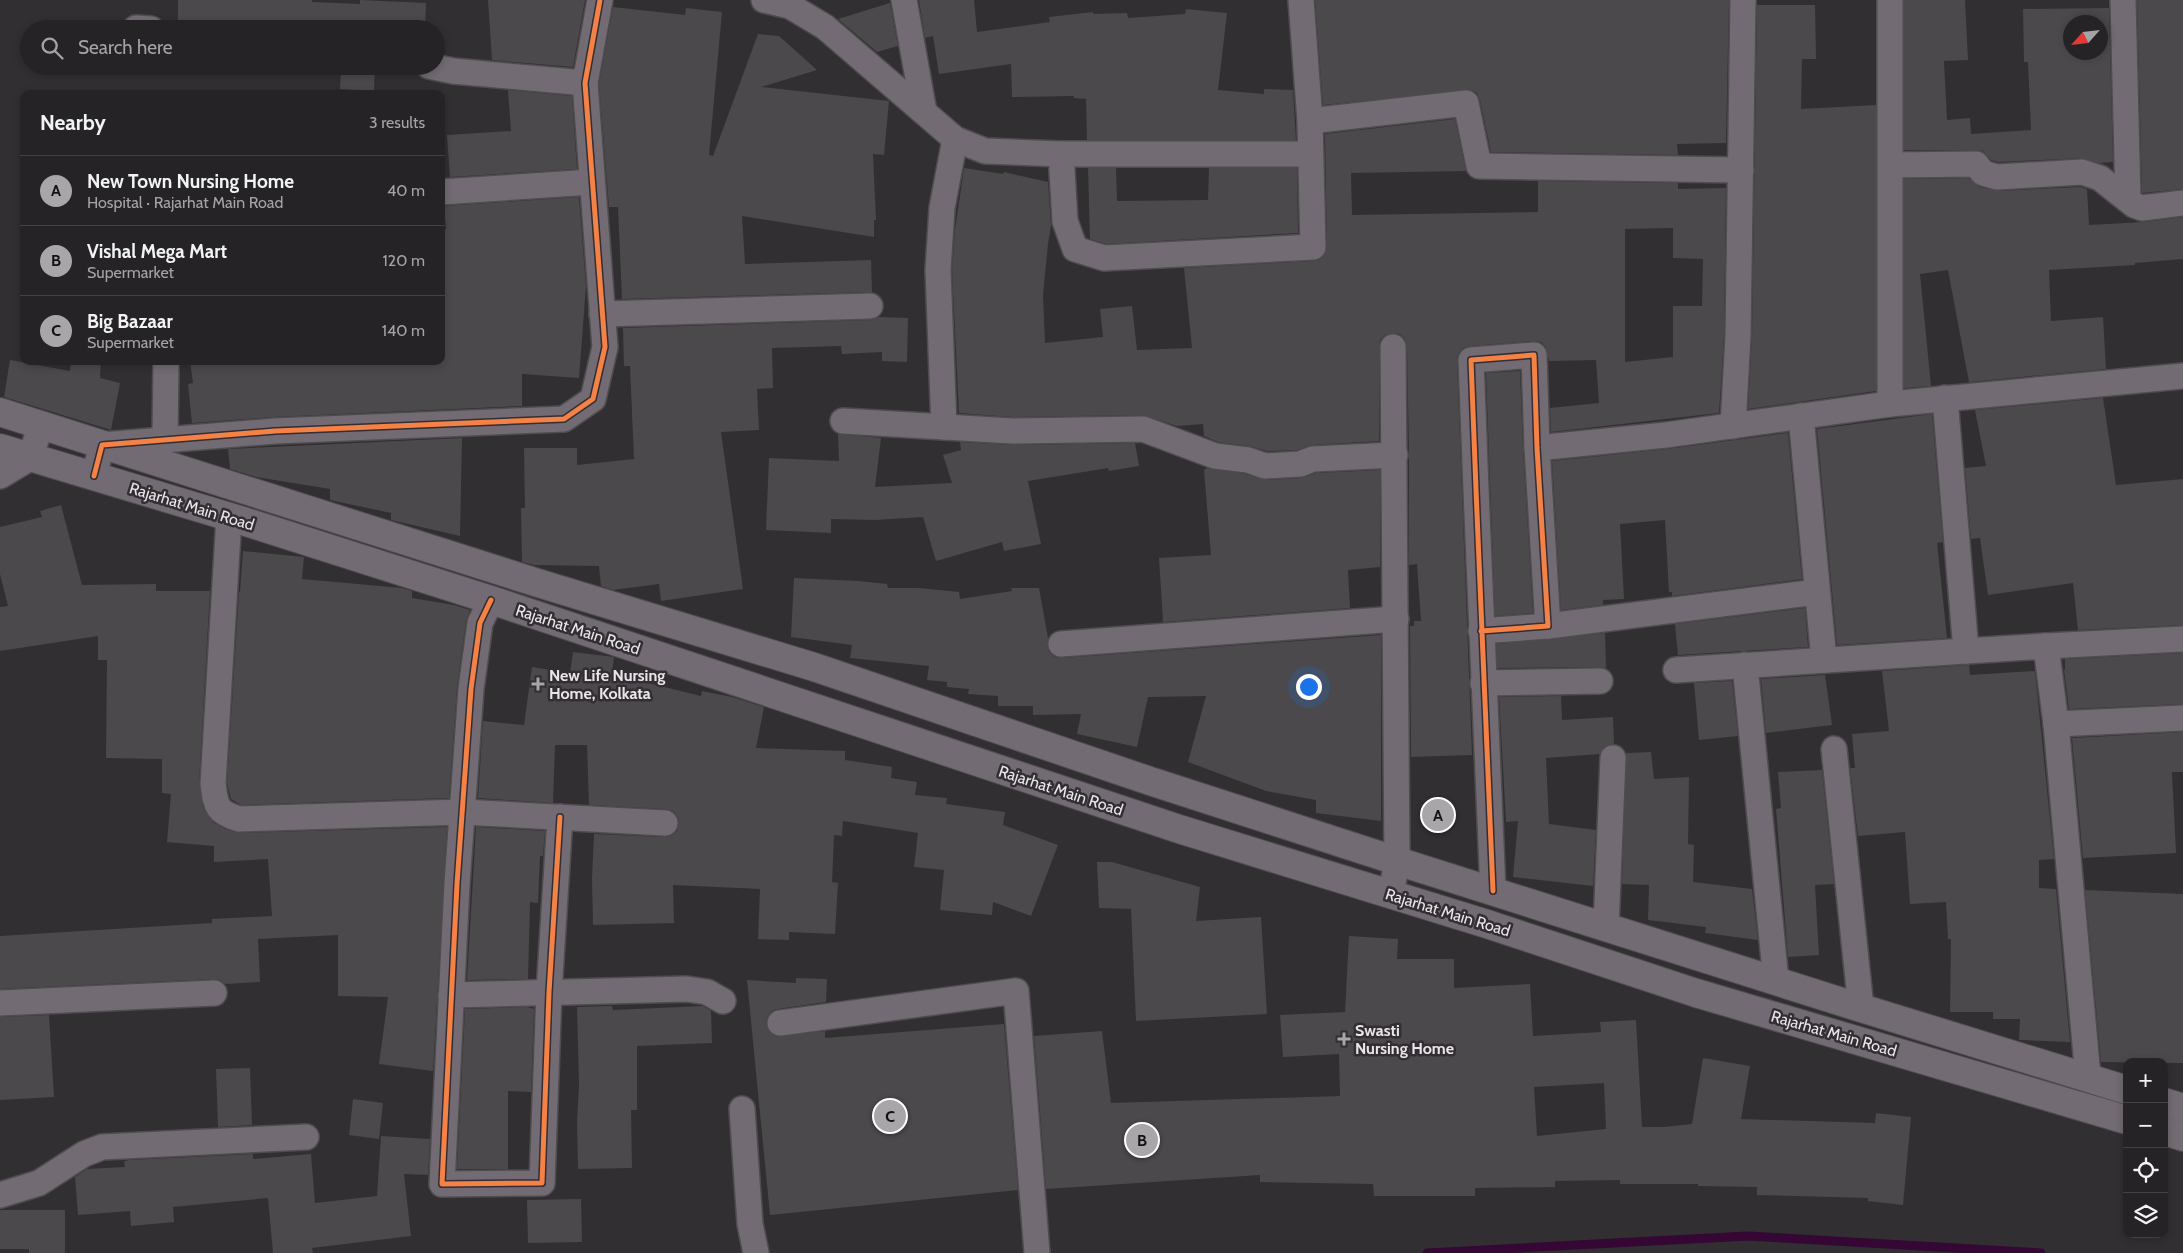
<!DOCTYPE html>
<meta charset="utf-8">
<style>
body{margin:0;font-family:Cabin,sans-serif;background:#322f32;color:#f1f3f6}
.controls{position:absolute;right:15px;bottom:15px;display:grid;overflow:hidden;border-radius:10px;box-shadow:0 2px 8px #0003}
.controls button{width:45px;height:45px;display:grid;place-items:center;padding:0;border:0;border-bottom:1px solid #424043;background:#262326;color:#f1f3f6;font:25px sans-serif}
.compass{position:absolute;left:2063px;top:15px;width:45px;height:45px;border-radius:50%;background:#262326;box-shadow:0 2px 8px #0003;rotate:243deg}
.you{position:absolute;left:1308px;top:686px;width:18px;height:18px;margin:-12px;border:4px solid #fff;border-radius:50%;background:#1a73e8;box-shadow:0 0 0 8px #1a73e833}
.badge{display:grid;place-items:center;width:32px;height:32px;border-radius:50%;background:#a9a6a9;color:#111;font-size:16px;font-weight:700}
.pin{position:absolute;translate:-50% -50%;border:2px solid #fff;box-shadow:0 1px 5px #0006}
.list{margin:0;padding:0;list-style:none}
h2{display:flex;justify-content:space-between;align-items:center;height:65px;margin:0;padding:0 20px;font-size:21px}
h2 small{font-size:16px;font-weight:400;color:#a4a4a7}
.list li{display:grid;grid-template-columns:32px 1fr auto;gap:15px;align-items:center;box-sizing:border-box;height:70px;padding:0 20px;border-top:1px solid #424043}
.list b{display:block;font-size:19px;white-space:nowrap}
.list p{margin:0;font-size:16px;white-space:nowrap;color:#a4a4a7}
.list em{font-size:16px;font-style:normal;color:#a4a4a7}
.icon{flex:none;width:28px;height:28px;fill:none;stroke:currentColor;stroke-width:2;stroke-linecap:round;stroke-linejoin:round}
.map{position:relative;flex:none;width:2183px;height:1253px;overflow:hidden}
.search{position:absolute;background:#262326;box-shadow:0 2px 8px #0003;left:20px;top:20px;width:425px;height:55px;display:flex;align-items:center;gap:12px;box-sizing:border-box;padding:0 18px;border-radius:28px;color:#a4a4a7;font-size:19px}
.panel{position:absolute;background:#262326;box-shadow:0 2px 8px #0003;left:20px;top:90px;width:425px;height:275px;border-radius:10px}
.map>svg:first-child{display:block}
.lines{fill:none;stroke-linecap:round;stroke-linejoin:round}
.stream{stroke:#340735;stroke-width:9}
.building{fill:#4b494b;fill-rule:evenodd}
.minor-casing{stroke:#4e4d4e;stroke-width:28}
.primary-casing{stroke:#4e4d4e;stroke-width:30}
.minor{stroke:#736b73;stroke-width:25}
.primary{stroke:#736b73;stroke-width:28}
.cycleway-casing{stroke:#332e33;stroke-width:8}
.cycleway{stroke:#f48246;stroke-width:5}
.poi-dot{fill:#a9a6a9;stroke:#332e33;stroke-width:2}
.labels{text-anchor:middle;stroke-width:5;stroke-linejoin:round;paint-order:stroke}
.street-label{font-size:16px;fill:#e9e6e9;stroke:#332e33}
.poi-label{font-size:16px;font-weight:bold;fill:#e9e6e9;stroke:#332e33;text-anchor:start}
</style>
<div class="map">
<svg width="2183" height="1253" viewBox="0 0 2183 1253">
<rect width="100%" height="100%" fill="#322f32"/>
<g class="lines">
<path class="stream" d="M 1427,1253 L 1748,1236 L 2041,1253"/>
</g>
<g class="building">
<path d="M 178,0 L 312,0 L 312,2 L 360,4 L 360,0 L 426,3 L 425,29 L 212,29 L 212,24 L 178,25 Z"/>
<path d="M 488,0 L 585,0 L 573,67 L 492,60 Z"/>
<path d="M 919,0 L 974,0 L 977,32 L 1050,22 L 1049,17 L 1093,12 L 1093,14 L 1127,13 L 1128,18 L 1185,14 L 1186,9 L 1227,13 L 1218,90 L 1264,94 L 1264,89 L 1293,90 L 1296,140 L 1087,140 L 1086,99 L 1074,98 L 1074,96 L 1012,97 L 1011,64 L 939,74 L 933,36 L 925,38 Z"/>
<path d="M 1315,0 L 1729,0 L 1726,143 L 1677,144 L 1678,155 L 1491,152 L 1480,100 L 1477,93 L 1471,90 L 1323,105 Z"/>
<path d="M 1904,0 L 1965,0 L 1968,60 L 1944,61 L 1947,120 L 1970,118 L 1971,134 L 2031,130 L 2028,62 L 2024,62 L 2023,9 L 2109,8 L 2113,162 L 2099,163 L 2081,158 L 1999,162 L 1991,160 L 1983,151 L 1976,150 L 1904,150 ZM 2070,22 L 2100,22 L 2100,52 L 2070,52 Z"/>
<path d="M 2137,0 L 2183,0 L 2183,189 L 2142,193 Z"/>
<path d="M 890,3 L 898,46 L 877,52 L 838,19 Z"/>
<path d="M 1757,5 L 1815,5 L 1816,59 L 1802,59 L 1801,109 L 1876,105 L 1876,391 L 1748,409 L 1752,336 Z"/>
<path d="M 613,7 L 685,15 L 686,8 L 722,12 L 709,155 L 713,156 L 758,34 L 779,36 L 817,70 L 761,87 L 889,101 L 884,155 L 873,154 L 876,220 L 874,220 L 874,237 L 742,216 L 745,264 L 871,260 L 872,292 L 622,299 L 618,207 L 609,207 L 599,84 Z"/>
<path d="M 213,66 L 298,66 L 299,73 L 214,75 Z"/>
<path d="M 341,66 L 375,66 L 374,91 L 340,89 Z"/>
<path d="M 508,90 L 572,96 L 577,169 L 450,177 L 447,135 L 511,131 Z"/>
<path d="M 1455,119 L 1466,171 L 1351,173 L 1352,215 L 1538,212 L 1538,181 L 1678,183 L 1678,189 L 1726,188 L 1724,336 L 1719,413 L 1551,432 L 1550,408 L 1599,403 L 1596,360 L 1549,361 L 1546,347 L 1541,342 L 1533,341 L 1470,346 L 1463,348 L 1458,354 L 1457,361 L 1472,755 L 1411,757 L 1410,626 L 1414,626 L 1414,621 L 1421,621 L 1417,564 L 1409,565 L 1409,455 L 1407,347 L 1405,339 L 1400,334 L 1392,333 L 1385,335 L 1380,340 L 1379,347 L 1379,441 L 1312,445 L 1297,450 L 1267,451 L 1250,446 L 1218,442 L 1204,436 L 1203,424 L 1177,426 L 1143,415 L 1012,417 L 959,413 L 952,270 L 955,230 L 964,168 L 1003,174 L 1004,172 L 1048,182 L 1051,226 L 1048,244 L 1043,295 L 1045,343 L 1103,337 L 1100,309 L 1132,306 L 1137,350 L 1192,348 L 1184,268 L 1314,261 L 1320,259 L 1325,254 L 1327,247 L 1325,134 ZM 1673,228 L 1673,258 L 1703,259 L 1702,306 L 1673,306 L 1673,357 L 1625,362 L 1625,229 Z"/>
<path d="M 1088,168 L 1116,168 L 1117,201 L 1208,200 L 1209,168 L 1297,168 L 1298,233 L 1106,244 L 1090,239 Z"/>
<path d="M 1969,178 L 1979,187 L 1998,191 L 2080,187 L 2087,189 L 2089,225 L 2144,222 L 2183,217 L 2183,259 L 2135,263 L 2135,265 L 2049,270 L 2051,321 L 2103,317 L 2106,369 L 1969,382 L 1948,270 L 1920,274 L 1931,386 L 1904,388 L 1904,179 Z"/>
<path d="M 579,197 L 586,286 L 579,378 L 522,374 L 522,406 L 274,417 L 192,423 L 188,384 L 193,383 L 190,361 L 441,361 L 441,229 L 446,229 L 444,206 Z"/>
<path d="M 879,317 L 908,318 L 907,362 L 882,361 L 882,352 L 842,354 L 841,346 L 772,348 L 773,388 L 757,389 L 759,430 L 721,432 L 743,589 L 661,601 L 659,584 L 613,590 L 601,586 L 599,566 L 534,565 L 522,562 L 521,508 L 525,508 L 524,448 L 577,448 L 577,465 L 634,459 L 630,366 L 624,366 L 623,328 L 870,320 Z"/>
<path d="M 10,360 L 70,371 L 71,361 L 101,361 L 100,378 L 120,383 L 111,430 L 4,397 Z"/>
<path d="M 1520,371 L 1523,449 L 1533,613 L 1495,616 L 1486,373 Z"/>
<path d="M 2103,398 L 2116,485 L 2183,479 L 2183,625 L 2078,630 L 2073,583 L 1988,595 L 1980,538 L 1971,539 L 1965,468 L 1986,466 L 1975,410 Z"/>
<path d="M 1932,414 L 1943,542 L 1937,543 L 1947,638 L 1837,645 L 1817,429 Z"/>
<path d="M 1788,433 L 1802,579 L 1672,596 L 1672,592 L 1669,592 L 1665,520 L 1620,524 L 1624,599 L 1603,600 L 1603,605 L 1561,610 L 1552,461 L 1667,449 Z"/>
<path d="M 838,434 L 881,438 L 875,487 L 952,483 L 943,455 L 961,450 L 960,442 L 1012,445 L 1135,443 L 1139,466 L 1109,471 L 1108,468 L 1028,481 L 1041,544 L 1004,551 L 1002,542 L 936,561 L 923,517 L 875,520 L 831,519 L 831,533 L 766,530 L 769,458 L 839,461 Z"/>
<path d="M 462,438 L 460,536 L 391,520 L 391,513 L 330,500 L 330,489 L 256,477 L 230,469 L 228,449 Z"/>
<path d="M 1207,468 L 1245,474 L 1266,480 L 1301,478 L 1316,473 L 1380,470 L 1380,567 L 1348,570 L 1350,608 L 1163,622 L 1159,558 L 1211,555 L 1204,470 Z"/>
<path d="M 61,505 L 82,585 L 156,584 L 156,591 L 210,591 L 199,783 L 203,807 L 213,822 L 225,829 L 239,833 L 447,827 L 433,1071 L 379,1064 L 388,997 L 338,996 L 338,935 L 258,939 L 260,982 L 225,984 L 220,980 L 213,979 L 0,989 L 0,936 L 212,923 L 212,919 L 272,916 L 268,859 L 214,862 L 214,846 L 167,842 L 171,794 L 162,793 L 162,759 L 106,758 L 107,660 L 98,660 L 98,636 L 0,651 L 0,607 L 8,606 L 0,574 L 0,527 L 42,517 L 40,511 Z"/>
<path d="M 243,551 L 304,557 L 302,579 L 402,588 L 412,591 L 412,598 L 454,605 L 470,610 L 466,621 L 457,687 L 449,798 L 241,805 L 231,799 L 227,783 L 239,592 L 240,592 Z"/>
<path d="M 794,578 L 858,581 L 887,584 L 888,588 L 919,588 L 959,592 L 960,599 L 1012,591 L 1011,588 L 1039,588 L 1048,638 L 1047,646 L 1049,652 L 1055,657 L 1062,658 L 1381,635 L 1381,821 L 1316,813 L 1316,800 L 1266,791 L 1188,762 L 1206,696 L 1148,697 L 1137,747 L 1077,734 L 1081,714 L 1033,715 L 1033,706 L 998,706 L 998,696 L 968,694 L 969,689 L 947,687 L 947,682 L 927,680 L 929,666 L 850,658 L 852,645 L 791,637 Z"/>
<path d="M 1805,608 L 1808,647 L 1678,655 L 1675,624 Z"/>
<path d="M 1605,633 L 1606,668 L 1600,667 L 1497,668 L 1496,644 Z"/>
<path d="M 573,652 L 614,657 L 612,674 L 701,696 L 702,691 L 732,697 L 764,707 L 756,748 L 845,751 L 845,760 L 892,767 L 891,778 L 917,782 L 915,795 L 947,798 L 946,804 L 1005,812 L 1003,825 L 1058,845 L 1031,916 L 993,902 L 992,915 L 940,910 L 944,870 L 914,867 L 918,833 L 843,821 L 842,836 L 834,835 L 832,882 L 838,883 L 835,934 L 789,932 L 789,940 L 758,939 L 760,889 L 673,885 L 674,923 L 593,925 L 592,878 L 594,834 L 664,837 L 671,836 L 677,831 L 679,824 L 678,817 L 673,811 L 666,809 L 589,805 L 587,745 L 555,745 L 553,803 L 478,798 L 483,721 L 524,725 L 532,667 L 570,673 Z"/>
<path d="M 2183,653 L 2183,704 L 2069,709 L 2064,670 L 2065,670 L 2065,659 Z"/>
<path d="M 1969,665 L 1970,675 L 2035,671 L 2054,859 L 2039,860 L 2039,888 L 2056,889 L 2070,1042 L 2019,1040 L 2020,1019 L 1993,1019 L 1993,1012 L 1950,1012 L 1951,939 L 1948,939 L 1946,902 L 1910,904 L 1905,832 L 1858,836 L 1850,768 L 1855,768 L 1852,734 L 1889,731 L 1882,671 Z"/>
<path d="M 1825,675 L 1832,725 L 1766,733 L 1761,679 Z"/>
<path d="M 1732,681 L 1738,736 L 1699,740 L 1694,683 Z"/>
<path d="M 1561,696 L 1562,720 L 1613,717 L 1614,744 L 1606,746 L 1600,754 L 1546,758 L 1549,824 L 1596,830 L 1593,886 L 1513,877 L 1518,821 L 1506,822 L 1499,697 Z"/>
<path d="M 2183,732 L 2183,772 L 2172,772 L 2176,853 L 2083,858 L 2072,738 Z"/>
<path d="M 1651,752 L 1654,779 L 1689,777 L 1688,844 L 1694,845 L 1693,882 L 1752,889 L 1758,940 L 1705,933 L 1706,927 L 1648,920 L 1649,885 L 1622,884 L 1626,753 Z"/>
<path d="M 1822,770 L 1834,884 L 1815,885 L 1819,955 L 1788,957 L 1776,809 L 1781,808 L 1778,772 Z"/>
<path d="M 476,827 L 545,831 L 543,856 L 540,856 L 538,903 L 530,902 L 528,979 L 467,980 Z"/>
<path d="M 1097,862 L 1112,862 L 1200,887 L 1196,921 L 1261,917 L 1267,1014 L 1136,1021 L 1131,909 L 1099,908 Z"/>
<path d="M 2085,890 L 2183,894 L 2183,1063 L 2101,1062 Z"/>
<path d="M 1349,936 L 1398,939 L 1397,959 L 1454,959 L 1454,988 L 1530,984 L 1533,1036 L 1601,1032 L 1600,1022 L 1636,1020 L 1642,1127 L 1664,1127 L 1692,1124 L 1703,1058 L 1750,1066 L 1741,1119 L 1875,1123 L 1876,1113 L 1911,1117 L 1903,1205 L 1868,1201 L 1868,1198 L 1757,1195 L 1757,1187 L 1698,1186 L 1698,1184 L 1620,1184 L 1620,1180 L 1555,1181 L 1555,1187 L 1475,1188 L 1475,1196 L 1374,1196 L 1373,1184 L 1260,1182 L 1260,1175 L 1046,1189 L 1034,1036 L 1102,1031 L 1111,1103 L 1340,1096 L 1339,1054 L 1283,1057 L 1280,1015 L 1345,1012 ZM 1604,1083 L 1606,1129 L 1537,1136 L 1534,1087 Z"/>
<path d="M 796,978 L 827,979 L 826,1002 L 778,1009 L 772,1011 L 767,1017 L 766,1024 L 769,1032 L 775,1036 L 825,1031 L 825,1038 L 1004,1024 L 1018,1190 L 770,1215 L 747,980 L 796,983 Z"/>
<path d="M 612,1006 L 613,1010 L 703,1006 L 711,1011 L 712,1043 L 637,1046 L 637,1110 L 631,1110 L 632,1168 L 578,1169 L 577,1122 L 579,1085 L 577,1007 Z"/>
<path d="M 527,1007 L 534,1009 L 531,1092 L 508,1091 L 508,1169 L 457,1169 L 465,1009 Z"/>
<path d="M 49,1015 L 54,1097 L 0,1100 L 0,1017 Z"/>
<path d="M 250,1068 L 252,1125 L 218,1127 L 216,1069 Z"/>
<path d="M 353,1099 L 383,1103 L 379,1139 L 349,1135 Z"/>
<path d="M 381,1136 L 430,1139 L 428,1175 L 404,1174 L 411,1236 L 312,1248 L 313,1253 L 273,1253 L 268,1198 L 173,1207 L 174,1222 L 131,1226 L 130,1211 L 78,1215 L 75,1177 L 87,1169 L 125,1167 L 124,1161 L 130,1160 L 253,1154 L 253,1159 L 311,1154 L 315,1203 L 377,1196 Z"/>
<path d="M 581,1199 L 582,1242 L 528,1243 L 527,1200 Z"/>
<path d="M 0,1210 L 65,1210 L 65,1253 L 29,1253 L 29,1249 L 0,1249 Z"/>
</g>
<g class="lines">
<g class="minor-casing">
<g id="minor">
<path d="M 764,0 L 790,6 L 825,27 L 955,139 L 985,151 L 1061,154 L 1065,221 L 1075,249 L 1104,258 L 1313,247 L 1310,121 L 1301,0"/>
<path d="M 904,0 L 924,112"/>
<path d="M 2123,0 L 2128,199"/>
<path d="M 136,28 L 151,29"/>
<path d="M 429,66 L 453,71 L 585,83"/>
<path d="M 1310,121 L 1466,103 L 1479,166 L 1741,170"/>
<path d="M 1061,154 L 1310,154"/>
<path d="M 1891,165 L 1976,164 L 1983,173 L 1997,177 L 2082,172 L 2100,178 L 2134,205 L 2142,208 L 2183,203"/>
<path d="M 441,192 L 592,182"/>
<path d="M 602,314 L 870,306"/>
<path d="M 1945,398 L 1966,651 L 2046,646 L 2056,724 L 2088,1077"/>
<path d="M 1890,404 L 1890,0"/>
<path d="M 1801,416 L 1824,660"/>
<path d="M 843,421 L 1012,431 L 1143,429 L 1215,456 L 1248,460 L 1265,466 L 1300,464 L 1313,459 L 1395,455"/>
<path d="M 1733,426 L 1738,336 L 1743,0"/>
<path d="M 944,427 L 938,270 L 942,208 L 955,139"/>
<path d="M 165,440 L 166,361"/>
<path d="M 1537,448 L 1666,435 L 1890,404 L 2183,376"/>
<path d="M 0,476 L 30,458 L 41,425"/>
<path d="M 94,476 L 102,445 L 275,431 L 564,419 L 593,399 L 605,347 L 585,83 L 600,0"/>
<path d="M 229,517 L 213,784 C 216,806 216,812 239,819 L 462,812 L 665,823"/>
<path d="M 491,600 L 480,623 L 471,689 L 457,884 L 442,1184 L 542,1183 L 549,992 L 560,817"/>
<path d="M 1548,626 L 1817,592"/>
<path d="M 1481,631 L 1548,626 L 1537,448 L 1534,355 L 1471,360 C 1478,537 1484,714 1493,891"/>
<path d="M 1061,644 L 1396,619"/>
<path d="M 2046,646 L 2183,639"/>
<path d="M 1745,665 L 1776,981"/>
<path d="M 1676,670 L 1966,651"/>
<path d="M 1483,683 L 1600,681"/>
<path d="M 2056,724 L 2183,718"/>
<path d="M 1834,749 L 1861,1008"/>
<path d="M 1391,894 L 1397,861 L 1393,347"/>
<path d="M 1606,927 L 1613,758"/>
<path d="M 451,995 L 687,989 L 707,992 L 723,1001"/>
<path d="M 0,1003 L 214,993"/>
<path d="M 780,1023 L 1016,991 L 1037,1253"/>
<path d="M 742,1109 L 750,1224 L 756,1253"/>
<path d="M 0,1195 L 39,1183 L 84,1154 L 102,1147 L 306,1137"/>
</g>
</g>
<g class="primary-casing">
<g id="primary">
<path d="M 0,412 L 538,583 L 814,667 L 1150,781 L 1397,861 L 1861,1008 L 2127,1090"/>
<path d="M 0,448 L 243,521 L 491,600 L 1179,829 L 1487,924 L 1696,993 L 2127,1120"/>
<path d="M 2164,1102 L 2183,1108"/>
<path d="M 2164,1131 L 2183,1137"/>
</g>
</g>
<use href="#minor" class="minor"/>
<use href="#primary" class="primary"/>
<g class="cycleway-casing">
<g id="cycleway">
<path d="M 94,476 L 102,445 L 275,431 L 564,419 L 593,399 L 605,347 L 585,83 L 600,0"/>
<path d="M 491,600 L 480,623 L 471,689 L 457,884 L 442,1184 L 542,1183 L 549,992 L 560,817"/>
<path d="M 1481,631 L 1548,626 L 1537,448 L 1534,355 L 1471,360 C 1478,537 1484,714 1493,891"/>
</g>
</g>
<use href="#cycleway" class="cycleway"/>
</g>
<g class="poi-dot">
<path d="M535.5 676.5h5v5h5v5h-5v5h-5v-5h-5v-5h5z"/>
<path d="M1341.5 1031.5h5v5h5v5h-5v5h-5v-5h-5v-5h5z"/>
</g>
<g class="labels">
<g class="street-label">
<text transform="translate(192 506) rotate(17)" y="6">Rajarhat Main Road</text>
<text transform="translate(578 629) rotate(18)" y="6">Rajarhat Main Road</text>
<text transform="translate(1061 790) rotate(18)" y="6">Rajarhat Main Road</text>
<text transform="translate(1448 912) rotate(17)" y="6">Rajarhat Main Road</text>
<text transform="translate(1834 1033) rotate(16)" y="6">Rajarhat Main Road</text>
</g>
<g class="poi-label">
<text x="549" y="681">New Life Nursing<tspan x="549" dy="18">Home, Kolkata</tspan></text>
<text x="1355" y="1036">Swasti<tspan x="1355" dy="18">Nursing Home</tspan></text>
</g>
</g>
</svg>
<div class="controls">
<button>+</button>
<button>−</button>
<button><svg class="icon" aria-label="locate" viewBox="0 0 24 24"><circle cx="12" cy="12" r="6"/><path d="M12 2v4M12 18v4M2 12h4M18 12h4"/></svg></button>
<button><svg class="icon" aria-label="layers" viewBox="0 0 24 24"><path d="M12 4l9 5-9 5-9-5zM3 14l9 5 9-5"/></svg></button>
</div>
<svg class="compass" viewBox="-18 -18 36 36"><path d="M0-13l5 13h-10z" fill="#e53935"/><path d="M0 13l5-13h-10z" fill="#a4a4a7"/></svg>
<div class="you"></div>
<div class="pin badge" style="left:1438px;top:815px">A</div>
<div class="pin badge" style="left:1142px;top:1140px">B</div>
<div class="pin badge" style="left:890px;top:1116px">C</div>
<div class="search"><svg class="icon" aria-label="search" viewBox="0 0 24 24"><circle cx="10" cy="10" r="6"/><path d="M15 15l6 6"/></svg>Search here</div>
<section class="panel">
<h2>Nearby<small>3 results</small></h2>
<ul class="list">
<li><span class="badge">A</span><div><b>New Town Nursing Home</b><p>Hospital · Rajarhat Main Road</p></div><em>40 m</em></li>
<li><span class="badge">B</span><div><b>Vishal Mega Mart</b><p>Supermarket</p></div><em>120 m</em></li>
<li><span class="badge">C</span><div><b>Big Bazaar</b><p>Supermarket</p></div><em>140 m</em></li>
</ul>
</section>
</div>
